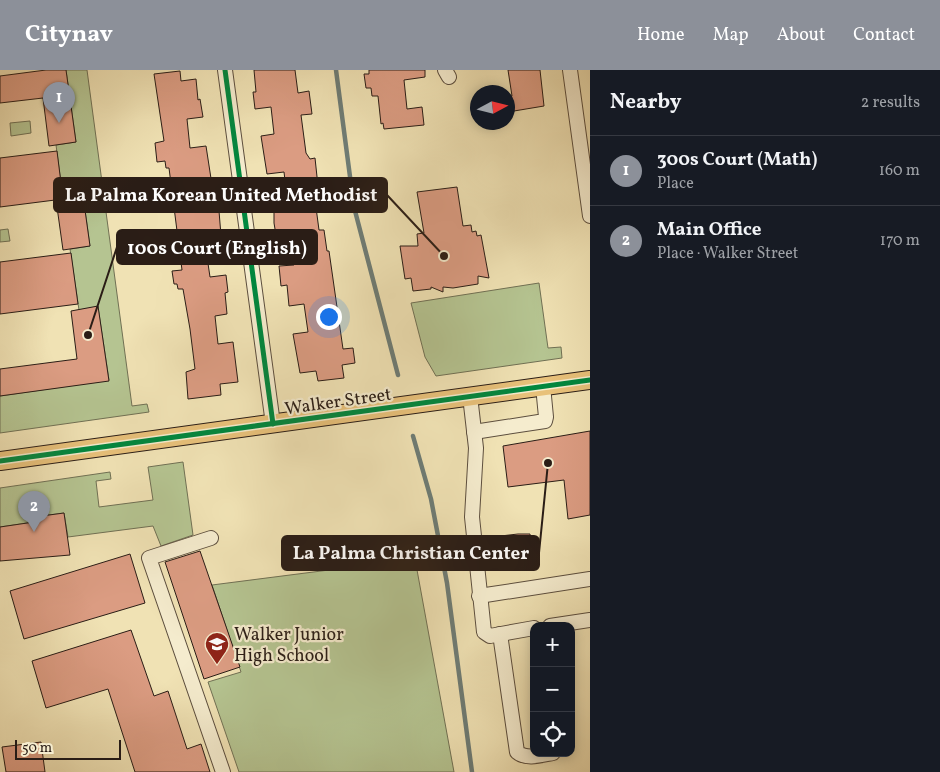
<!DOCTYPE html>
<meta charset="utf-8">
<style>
body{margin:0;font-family:Vollkorn,serif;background:#242831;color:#f1f3f6}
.controls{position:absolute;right:15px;bottom:15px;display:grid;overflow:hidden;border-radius:10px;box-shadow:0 2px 12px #0003}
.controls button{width:45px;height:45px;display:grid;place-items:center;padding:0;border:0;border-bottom:1px solid #363941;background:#171b24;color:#f1f3f6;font:25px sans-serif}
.compass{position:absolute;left:470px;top:15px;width:45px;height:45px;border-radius:50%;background:#171b24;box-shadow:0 2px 12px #0003;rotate:83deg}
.scale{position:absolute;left:15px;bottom:12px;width:106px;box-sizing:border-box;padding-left:5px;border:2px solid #2a1d16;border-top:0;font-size:14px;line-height:18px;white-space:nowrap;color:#2a1d16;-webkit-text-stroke:4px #f5ecce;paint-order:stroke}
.you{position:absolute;left:328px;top:246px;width:18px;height:18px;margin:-12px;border:4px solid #fff;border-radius:50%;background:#1a73e8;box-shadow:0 0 0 8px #1a73e833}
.badge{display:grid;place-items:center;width:32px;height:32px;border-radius:50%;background:#8c9099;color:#fff;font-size:16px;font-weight:700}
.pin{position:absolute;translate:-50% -41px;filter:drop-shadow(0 1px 2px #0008)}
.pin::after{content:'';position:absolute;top:26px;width:18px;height:15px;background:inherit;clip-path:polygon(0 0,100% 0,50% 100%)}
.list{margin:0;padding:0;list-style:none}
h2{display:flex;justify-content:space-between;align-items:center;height:65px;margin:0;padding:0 20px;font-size:21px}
h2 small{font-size:16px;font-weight:400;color:#9ea1a6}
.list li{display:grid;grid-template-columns:32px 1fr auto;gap:15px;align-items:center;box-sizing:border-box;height:70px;padding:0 20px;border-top:1px solid #363941}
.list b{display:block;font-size:19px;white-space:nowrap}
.list p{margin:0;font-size:16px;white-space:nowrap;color:#9ea1a6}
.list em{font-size:16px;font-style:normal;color:#9ea1a6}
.icon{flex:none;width:28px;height:28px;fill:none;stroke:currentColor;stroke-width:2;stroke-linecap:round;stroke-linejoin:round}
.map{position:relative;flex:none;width:590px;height:702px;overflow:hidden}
header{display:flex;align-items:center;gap:30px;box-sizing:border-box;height:70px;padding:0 25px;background:#8c9099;color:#fff}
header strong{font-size:24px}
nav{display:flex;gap:28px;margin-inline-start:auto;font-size:18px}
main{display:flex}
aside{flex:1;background:#171b24}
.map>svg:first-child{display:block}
.green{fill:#b5c491;stroke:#707054}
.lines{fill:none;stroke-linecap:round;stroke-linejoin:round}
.stream{stroke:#6e7c75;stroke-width:4.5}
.building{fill:#db9c82;stroke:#2a1d16}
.minor-casing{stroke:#5c4e3e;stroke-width:16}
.major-casing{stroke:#2a1d16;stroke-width:20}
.minor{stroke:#f5ecce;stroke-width:14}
.major{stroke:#e8c17a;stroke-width:18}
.cycleway-casing{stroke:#f5ecce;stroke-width:8}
.cycleway{stroke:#00873e;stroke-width:5}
.labels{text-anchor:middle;stroke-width:4.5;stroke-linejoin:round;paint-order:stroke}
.street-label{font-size:18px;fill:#2a1d16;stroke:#f5ecce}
.poi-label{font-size:18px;fill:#2a1d16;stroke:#f5ecce;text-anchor:start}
.leader{fill:none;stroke:#2a1d16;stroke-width:2}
.callout-dot{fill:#2a1d16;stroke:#f5ecce;stroke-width:2}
.callout{fill:#2a1d16;stroke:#2a1d16;stroke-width:2}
.callout-label{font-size:19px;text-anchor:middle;font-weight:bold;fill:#fff}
</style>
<header>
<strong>Citynav</strong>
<nav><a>Home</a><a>Map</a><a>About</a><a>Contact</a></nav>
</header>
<main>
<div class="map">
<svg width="590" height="702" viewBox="0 0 590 702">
<rect width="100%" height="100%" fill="#f0e2b4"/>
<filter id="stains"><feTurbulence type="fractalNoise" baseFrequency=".004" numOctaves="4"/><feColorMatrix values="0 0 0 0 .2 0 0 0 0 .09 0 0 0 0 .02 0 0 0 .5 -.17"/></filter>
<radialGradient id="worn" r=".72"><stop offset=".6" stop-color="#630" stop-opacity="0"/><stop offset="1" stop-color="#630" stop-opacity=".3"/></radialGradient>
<g class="green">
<path d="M 66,0 L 87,0 L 132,336 L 147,334 L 149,342 L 0,363 L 0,326 L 109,310 L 98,237 L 79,240 L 70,179 L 90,176 L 84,133 L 64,136 L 56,75 L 76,72 Z"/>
<path d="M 30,51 L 31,63 L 11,66 L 10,53 Z"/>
<path d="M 8,159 L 10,171 L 0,172 L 0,160 Z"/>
<path d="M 539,213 L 548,278 L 561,277 L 562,288 L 436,306 L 425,287 L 411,233 Z"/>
<path d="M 183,392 L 193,465 L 161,476 L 153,456 L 68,467 L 64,443 L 34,447 L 34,452 L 0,457 L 0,418 L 110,402 L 111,409 L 96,411 L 99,437 L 153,430 L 148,397 Z"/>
<path d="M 415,489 L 454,702 L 239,702 L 208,612 L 241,602 L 212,515 Z"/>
</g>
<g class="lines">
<g class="stream">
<path d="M 336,0 L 354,137 L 398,305"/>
<path d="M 413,366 L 431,429 L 447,513 L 472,702"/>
</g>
</g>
<g class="building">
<path d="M 46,0 L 66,0 L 76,72 L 49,76 L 43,28 L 0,33 L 0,6 Z"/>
<path d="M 254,0 L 295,0 L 298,23 L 309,21 L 312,44 L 301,45 L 306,83 L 310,89 L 315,88 L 318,116 L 320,116 L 322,130 L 315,130 L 319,160 L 324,160 L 327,181 L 329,181 L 343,279 L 353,278 L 355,293 L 342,295 L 344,308 L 318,311 L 316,301 L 300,303 L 293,264 L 308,262 L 304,234 L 289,236 L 287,215 L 281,216 L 279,196 L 294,195 L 291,169 L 277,171 L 274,153 L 274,134 L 280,133 L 283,128 L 287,127 L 284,102 L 267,104 L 261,66 L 274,64 L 271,37 L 255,39 L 253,22 L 256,22 Z"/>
<path d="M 369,0 L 425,0 L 425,7 L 404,10 L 407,39 L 422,37 L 424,55 L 384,59 L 383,53 L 381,54 L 378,26 L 372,26 L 371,18 L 366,18 L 364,4 L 369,4 Z"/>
<path d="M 508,0 L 540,0 L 544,36 L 508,42 L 508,26 L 512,26 Z"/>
<path d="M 180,1 L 181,11 L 196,9 L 198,30 L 200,29 L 203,47 L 187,49 L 190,78 L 206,76 L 212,115 L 200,116 L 203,138 L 205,138 L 206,142 L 219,141 L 222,178 L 206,180 L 210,207 L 226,205 L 228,222 L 225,223 L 227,244 L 215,246 L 218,274 L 233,272 L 238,312 L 220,314 L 221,325 L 188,329 L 186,302 L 195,299 L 190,259 L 183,219 L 178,219 L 177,214 L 174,214 L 172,201 L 182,200 L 169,98 L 166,98 L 165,91 L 157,92 L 155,73 L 164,71 L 154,4 Z"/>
<path d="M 57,81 L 63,129 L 0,137 L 0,88 Z"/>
<path d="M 457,117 L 463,156 L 471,155 L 472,162 L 476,161 L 477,166 L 481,165 L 489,208 L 478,206 L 478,214 L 453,218 L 443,217 L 443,222 L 431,217 L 431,219 L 413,221 L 411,208 L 405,209 L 400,176 L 418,176 L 417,164 L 424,163 L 417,122 Z"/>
<path d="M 84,133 L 90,176 L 63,180 L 57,137 Z"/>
<path d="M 71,183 L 78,234 L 0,244 L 0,192 Z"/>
<path d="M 98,236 L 109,311 L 0,326 L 0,299 L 77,289 L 71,241 Z"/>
<path d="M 590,361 L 590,445 L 568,449 L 564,410 L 508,417 L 503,376 Z"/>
<path d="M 64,443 L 70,485 L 0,491 L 0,457 L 34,452 L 34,447 Z"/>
<path d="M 518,464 L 530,464 L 532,484 L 521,485 L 521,496 L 509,497 L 508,488 L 485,491 L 483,468 Z"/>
<path d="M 200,481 L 240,597 L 204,609 L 165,492 Z"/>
<path d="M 130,484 L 145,533 L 24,569 L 10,521 Z"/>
<path d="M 131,560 L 154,626 L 168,621 L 187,679 L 201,674 L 210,702 L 135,702 L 108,619 L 46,638 L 32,591 Z"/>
<path d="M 41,672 L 45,702 L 6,702 L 2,677 Z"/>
</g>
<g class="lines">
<g class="minor-casing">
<g id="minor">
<path d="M 225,0 L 273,354"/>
<path d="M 445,0 L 449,7"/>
<path d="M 570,0 L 590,146"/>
<path d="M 470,326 L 476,378 L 472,447 L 484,562 L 490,566 L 534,558"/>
<path d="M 474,362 L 545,351 L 546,347 L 543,316"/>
<path d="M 211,468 L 149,488 L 223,702"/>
<path d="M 479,526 L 590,509"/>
<path d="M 550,556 L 590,550"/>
<path d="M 500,564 L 517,682 C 526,690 542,685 553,683"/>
</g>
</g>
<g class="major-casing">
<path id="major" d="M 0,391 L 590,310"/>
</g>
<use href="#minor" class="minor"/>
<use href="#major" class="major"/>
<g class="cycleway-casing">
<g id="cycleway">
<path d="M 225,0 L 273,354"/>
<path d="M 0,391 L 590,310"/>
</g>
</g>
<use href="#cycleway" class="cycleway"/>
</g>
<defs>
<g id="school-pin" transform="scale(1.25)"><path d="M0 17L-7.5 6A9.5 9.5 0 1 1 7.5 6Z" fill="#8f2418" stroke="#f5ecce"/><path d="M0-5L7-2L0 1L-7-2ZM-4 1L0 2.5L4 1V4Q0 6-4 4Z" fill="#fff"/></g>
</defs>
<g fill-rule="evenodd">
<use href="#school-pin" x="217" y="574"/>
</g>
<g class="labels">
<g class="street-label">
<text transform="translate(338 331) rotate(-8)" y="6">Walker Street</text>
</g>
<g class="poi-label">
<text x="234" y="570">Walker Junior<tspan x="234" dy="21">High School</tspan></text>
</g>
</g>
<path class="leader" d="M444 186L387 125M88 265L117 177M548 393L539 483"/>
<g class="callout-dot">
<circle cx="444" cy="186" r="5"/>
<circle cx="88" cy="265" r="5"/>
<circle cx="548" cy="393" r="5"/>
</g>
<g class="callout">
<rect x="54" y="108" width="333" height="34" rx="5"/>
<rect x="117" y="160" width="200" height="34" rx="5"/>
<rect x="282" y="466" width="257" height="34" rx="5"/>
</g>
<g class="callout-label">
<text x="221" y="131">La Palma Korean United Methodist</text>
<text x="217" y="184">100s Court (English)</text>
<text x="411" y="489">La Palma Christian Center</text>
</g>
<rect width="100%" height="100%" filter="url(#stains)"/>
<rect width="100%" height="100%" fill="url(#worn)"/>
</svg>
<div class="controls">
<button>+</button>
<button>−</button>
<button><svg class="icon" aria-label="locate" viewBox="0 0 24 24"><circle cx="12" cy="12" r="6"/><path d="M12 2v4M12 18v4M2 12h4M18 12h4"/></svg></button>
</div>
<svg class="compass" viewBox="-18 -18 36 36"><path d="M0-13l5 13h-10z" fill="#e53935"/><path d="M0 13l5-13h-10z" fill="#9ea1a6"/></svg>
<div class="scale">50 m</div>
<div class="you"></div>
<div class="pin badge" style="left:59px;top:53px">1</div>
<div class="pin badge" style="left:34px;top:462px">2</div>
</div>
<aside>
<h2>Nearby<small>2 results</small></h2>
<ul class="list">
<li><span class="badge">1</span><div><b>300s Court (Math)</b><p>Place</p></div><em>160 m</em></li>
<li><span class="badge">2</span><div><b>Main Office</b><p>Place · Walker Street</p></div><em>170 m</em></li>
</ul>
</aside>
</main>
